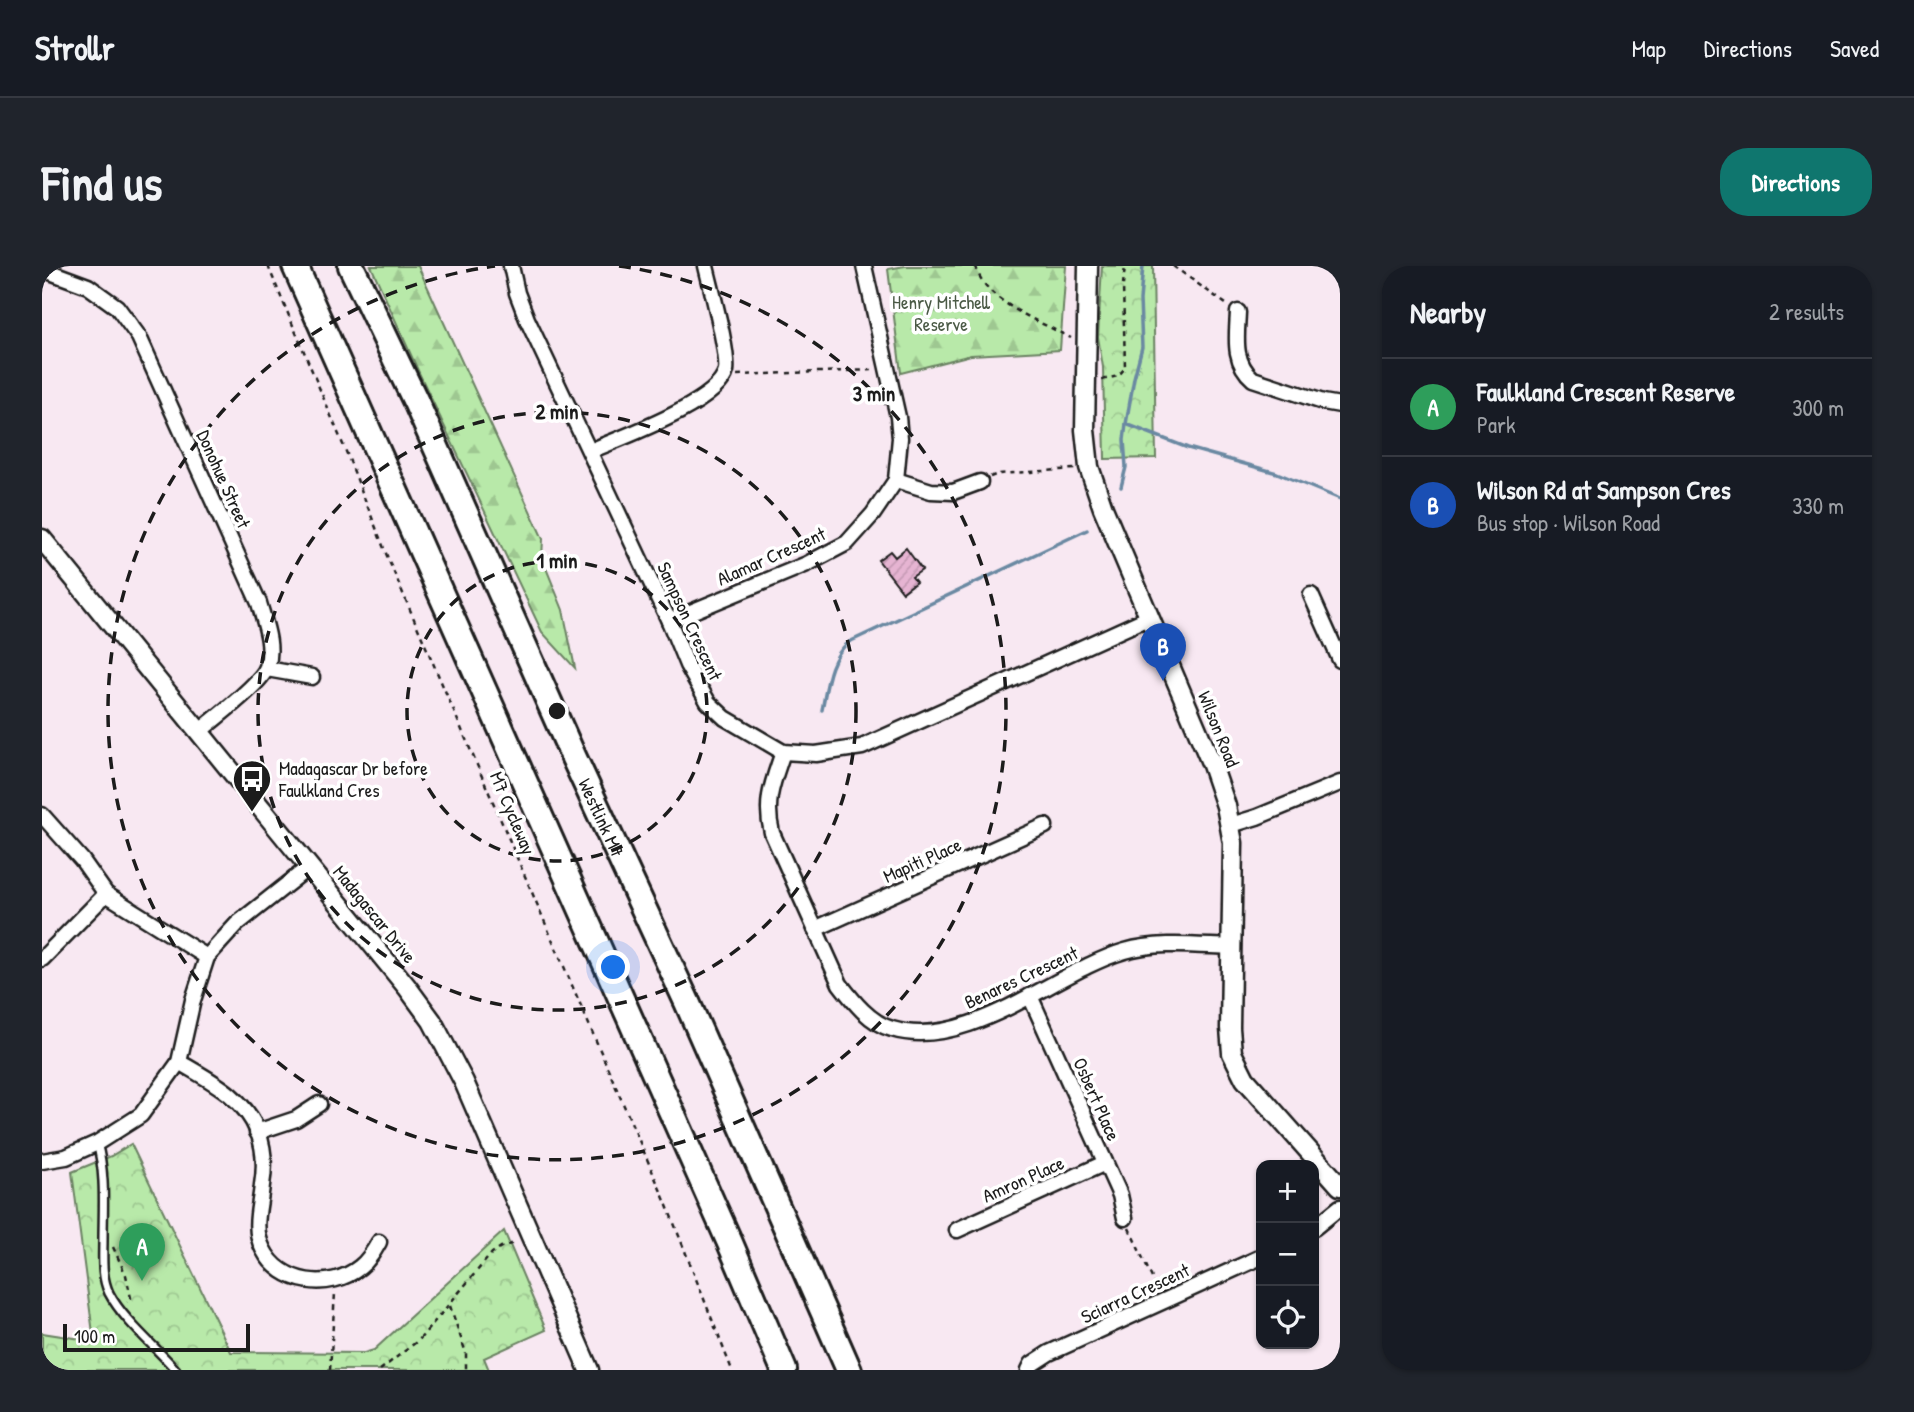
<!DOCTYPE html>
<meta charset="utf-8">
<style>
body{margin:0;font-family:"Patrick Hand",sans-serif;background:#20242c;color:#f1f3f6}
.controls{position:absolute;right:21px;bottom:21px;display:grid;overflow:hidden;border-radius:14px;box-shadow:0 2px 5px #0004}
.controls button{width:63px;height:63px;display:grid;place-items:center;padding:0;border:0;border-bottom:2px solid #363941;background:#171b24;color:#f1f3f6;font:35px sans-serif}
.scale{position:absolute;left:21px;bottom:18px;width:187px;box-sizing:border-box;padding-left:7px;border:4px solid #1c1c1c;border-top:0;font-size:19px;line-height:24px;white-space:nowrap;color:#1c1c1c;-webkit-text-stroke:5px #fff;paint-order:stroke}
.you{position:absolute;left:572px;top:702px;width:24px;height:24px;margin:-18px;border:5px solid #fff;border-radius:50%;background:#1a73e8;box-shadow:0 0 0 10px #1a73e833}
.badge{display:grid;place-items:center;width:46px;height:46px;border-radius:50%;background:#0f766e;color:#fff;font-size:23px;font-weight:700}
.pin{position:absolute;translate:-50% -58px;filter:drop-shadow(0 2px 4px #0008)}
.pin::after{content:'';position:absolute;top:37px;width:24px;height:21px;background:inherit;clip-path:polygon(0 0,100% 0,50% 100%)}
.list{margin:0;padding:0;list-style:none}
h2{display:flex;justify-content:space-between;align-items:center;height:91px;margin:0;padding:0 28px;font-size:30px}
h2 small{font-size:23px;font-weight:400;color:#9ea1a6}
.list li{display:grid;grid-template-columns:46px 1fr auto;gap:21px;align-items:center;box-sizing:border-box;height:98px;padding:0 28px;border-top:2px solid #363941}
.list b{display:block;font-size:26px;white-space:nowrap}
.list p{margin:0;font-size:23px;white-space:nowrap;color:#9ea1a6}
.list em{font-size:23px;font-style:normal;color:#9ea1a6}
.icon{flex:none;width:38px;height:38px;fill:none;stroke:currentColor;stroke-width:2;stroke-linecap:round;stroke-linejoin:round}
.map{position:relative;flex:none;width:1298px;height:1104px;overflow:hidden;border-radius:28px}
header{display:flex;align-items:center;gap:42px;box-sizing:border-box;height:98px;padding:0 35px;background:#171b24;border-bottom:2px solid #363941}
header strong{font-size:33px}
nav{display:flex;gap:38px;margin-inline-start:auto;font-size:24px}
.intro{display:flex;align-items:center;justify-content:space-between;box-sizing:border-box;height:168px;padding:0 42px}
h1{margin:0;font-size:49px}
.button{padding:18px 32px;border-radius:28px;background:#0f766e;color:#fff;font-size:24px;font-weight:700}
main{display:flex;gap:42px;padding:0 42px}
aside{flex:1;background:#171b24;border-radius:28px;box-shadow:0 2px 5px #0004}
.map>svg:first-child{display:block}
.forest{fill:url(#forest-firs);stroke:#6a8262;stroke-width:2}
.park{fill:url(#park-crowns);stroke:#6a8262;stroke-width:2}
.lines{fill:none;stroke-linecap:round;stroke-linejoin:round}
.stream{stroke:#6b89a2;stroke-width:3.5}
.building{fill:url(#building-hatch);stroke:#1c1c1c;stroke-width:2}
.service-casing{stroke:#1c1c1c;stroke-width:12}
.minor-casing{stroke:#1c1c1c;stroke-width:19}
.tertiary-casing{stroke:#1c1c1c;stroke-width:23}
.motorway-casing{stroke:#1c1c1c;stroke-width:30}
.path{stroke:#1c1c1c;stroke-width:2.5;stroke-dasharray:5 5;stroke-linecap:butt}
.service{stroke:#fff;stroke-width:7}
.minor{stroke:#fff;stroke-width:14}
.tertiary{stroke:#fff;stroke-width:18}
.motorway{stroke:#fff;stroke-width:24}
.ring{fill:none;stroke:#1c1c1c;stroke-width:3.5;stroke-dasharray:12 9}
.labels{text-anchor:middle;stroke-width:7;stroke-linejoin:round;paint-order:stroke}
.park-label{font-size:19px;fill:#4b5a46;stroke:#fff}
.street-label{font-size:19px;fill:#1c1c1c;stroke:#fff}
.poi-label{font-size:19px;fill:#1c1c1c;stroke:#fff;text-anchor:start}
.centre{fill:#1c1c1c;stroke:#fff;stroke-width:3.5}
.ring-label{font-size:21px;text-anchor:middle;font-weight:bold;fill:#1c1c1c;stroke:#fff;stroke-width:7;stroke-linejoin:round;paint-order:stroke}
</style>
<header>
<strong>Strollr</strong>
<nav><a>Map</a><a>Directions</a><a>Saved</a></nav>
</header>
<div class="intro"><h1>Find us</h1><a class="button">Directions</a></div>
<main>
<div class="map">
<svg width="1298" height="1104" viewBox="0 0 1298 1104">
<defs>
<pattern id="forest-firs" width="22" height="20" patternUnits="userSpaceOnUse" patternTransform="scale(1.75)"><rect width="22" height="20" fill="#b8e9a9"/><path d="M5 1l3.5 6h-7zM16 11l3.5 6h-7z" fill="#9ec791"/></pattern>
<pattern id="park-crowns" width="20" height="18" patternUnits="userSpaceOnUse" patternTransform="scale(1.75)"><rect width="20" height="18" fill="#b8e9a9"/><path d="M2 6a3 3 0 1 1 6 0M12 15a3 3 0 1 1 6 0" fill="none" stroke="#9ec791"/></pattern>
<pattern id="building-hatch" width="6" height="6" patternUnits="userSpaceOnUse" patternTransform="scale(1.75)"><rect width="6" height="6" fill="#e6b4d2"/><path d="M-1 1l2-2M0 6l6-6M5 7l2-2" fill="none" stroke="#c59ab4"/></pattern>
</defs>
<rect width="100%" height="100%" fill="#f8e8f2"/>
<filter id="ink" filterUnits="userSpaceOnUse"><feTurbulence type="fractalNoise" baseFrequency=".0143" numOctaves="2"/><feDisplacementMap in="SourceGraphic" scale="14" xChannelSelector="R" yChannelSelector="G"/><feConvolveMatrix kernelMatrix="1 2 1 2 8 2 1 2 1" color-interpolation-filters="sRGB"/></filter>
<g filter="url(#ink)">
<g class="forest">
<path d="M 329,0 L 376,0 L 501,273 L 500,292 L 521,344 L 533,402 L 500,366 L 378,109 Z"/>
<path d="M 863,0 L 1024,0 L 1018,84 L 929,89 L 859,107 L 846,3 Z"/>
</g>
<g class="park">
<path d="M 1060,0 L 1111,0 L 1114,192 L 1063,193 L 1061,101 L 1056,71 Z"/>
<path d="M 89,878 L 189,1086 L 322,1087 L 332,1084 L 462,965 L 504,1064 L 442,1092 L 447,1104 L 0,1104 L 0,1067 L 52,1075 L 30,906 L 69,890 Z"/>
</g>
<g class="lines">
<g class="stream">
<path d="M 1084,158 L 1146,182 L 1235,207 L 1298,233"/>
<path d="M 1079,221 L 1084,201 L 1082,174 L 1084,158 L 1092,112 L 1100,81 L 1098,34 L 1101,0"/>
<path d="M 780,444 C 785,420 787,392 807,376 L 1045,264"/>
</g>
</g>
<path class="building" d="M 864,282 L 880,304 L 870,311 L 874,316 L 861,326 L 836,294 L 848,285 L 853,291 Z"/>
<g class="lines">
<g class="service-casing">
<path id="service" d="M 55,877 C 64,908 61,942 61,974 C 61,991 59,1010 67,1027 C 81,1054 113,1080 134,1104"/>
</g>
<g class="minor-casing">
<g id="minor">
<path d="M 469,0 L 475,27 L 485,53 L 627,355 L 645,399 L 666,436 L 683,452 L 741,486 L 774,488 L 820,481 L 1108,351"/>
<path d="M 0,3 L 46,20 L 75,41 L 97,71 L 217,337 C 223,358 232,380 225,401 C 220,417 172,453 158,465"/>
<path d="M 1196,46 C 1195,71 1190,95 1211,113 L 1281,136 L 1298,139"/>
<path d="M 548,185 C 578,172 677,137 684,105 C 687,87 669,22 664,0"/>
<path d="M 854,214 L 889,225 L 911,226 L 938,216"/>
<path d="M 1269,329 L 1298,394"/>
<path d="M 627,355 L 765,298 L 805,277 L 831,248 L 854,214 L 858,172 L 856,151 L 822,0"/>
<path d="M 225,403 L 270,411"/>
<path d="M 741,486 C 731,516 722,535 730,567 L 798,718 C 811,735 828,757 850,763 C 925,786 1014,705 1083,685 C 1117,675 1156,680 1190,681"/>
<path d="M 0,549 L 40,594 L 64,628 L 165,691"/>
<path d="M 1189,559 L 1215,551 L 1298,517"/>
<path d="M 773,663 L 1003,560"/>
<path d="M 0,693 L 64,628"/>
<path d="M 988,730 L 1078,929 L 1083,952"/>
<path d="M 137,796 C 167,814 202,830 216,866 C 222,882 223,902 220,919 C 218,942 210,961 221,983 C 239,1019 288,1025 318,1001 C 327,994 332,985 337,976"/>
<path d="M 215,866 L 254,853 L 277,838"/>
<path d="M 0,895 L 24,891 L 55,877 L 99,849 L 137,796 L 151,734 L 165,691 L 195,658 L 267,601"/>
<path d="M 1272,962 L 1298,941"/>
<path d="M 915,964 L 1063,897"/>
<path d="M 987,1104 L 990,1098 L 1007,1087 L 1219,991"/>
</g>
</g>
<g class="tertiary-casing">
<g id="tertiary">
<path d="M 1046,0 L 1043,164 L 1047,201 L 1061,242 L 1170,499 L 1184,540 L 1191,577 L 1188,762 L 1190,787 L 1203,813 L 1298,920"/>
<path d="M 0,273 L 365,721 L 390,755 L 422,816 L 547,1104"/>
</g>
</g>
<g class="motorway-casing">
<g id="motorway">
<path d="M 253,0 L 688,977 L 742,1104"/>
<path id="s1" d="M 309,0 L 374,136 L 532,492 L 645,736 L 807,1104"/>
</g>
</g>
<g class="path">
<path d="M 226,0 L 305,188 L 347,295 L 624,937 L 690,1104"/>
<path d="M 934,0 C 941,35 999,56 1029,72"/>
<path d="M 1131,0 L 1184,38"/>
<path d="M 695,109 L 831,104"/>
<path d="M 1060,114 L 1076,110 L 1083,102 L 1081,19 L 1083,0"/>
<path d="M 948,211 L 956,208 L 1033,203"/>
<path d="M 1087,962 L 1115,1023"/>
<path d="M 71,981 L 84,1009 L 89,1032 L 85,1036"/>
<path d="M 408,1040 L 424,1087 L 424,1104"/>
<path d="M 0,1101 L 8,1104"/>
<path d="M 288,1104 L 293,1027"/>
<path d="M 338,1104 L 377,1074 L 450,987 L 459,981 L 472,977"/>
</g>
<use href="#service" class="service"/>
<use href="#minor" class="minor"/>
<use href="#tertiary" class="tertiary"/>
<use href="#motorway" class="motorway"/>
</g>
</g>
<g class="ring">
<circle cx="515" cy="445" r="150"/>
<circle cx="515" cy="445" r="299"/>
<path d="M577 0A449 449 0 1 1 453 0"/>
</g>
<defs>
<g id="bus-pin" transform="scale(2.0125)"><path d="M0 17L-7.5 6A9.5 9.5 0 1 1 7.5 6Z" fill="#1c1c1c" stroke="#fff"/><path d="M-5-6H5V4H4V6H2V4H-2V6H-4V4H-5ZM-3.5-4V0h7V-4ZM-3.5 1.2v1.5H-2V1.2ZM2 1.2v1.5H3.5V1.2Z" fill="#fff"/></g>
</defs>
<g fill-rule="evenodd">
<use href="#bus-pin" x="210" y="513"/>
</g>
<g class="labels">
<g class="park-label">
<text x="899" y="43">Henry Mitchell<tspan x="899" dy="22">Reserve</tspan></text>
</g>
<g class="street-label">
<text transform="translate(182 213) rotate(66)" y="7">Donohue Street</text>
<text transform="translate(729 290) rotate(-24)" y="7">Alamar Crescent</text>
<text transform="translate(648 355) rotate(65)" y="7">Sampson Crescent</text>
<text transform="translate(1177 463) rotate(68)" y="7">Wilson Road</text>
<text transform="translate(471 547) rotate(67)" y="7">M7 Cycleway</text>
<text dy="7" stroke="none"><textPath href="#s1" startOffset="606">Westlink M7</textPath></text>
<text transform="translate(880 594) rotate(-24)" y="7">Mapiti Place</text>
<text transform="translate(333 648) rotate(51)" y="7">Madagascar Drive</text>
<text transform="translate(979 711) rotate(-25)" y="7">Benares Crescent</text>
<text transform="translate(1055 833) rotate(66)" y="7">Osbert Place</text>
<text transform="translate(981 913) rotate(-24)" y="7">Amron Place</text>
<text transform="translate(1093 1027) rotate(-25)" y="7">Sciarra Crescent</text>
</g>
<g class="poi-label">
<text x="237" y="509">Madagascar Dr before<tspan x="237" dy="22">Faulkland Cres</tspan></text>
</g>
</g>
<circle cx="515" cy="445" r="10" class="centre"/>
<g class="ring-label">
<text x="832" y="135">3 min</text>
<text x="515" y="153">2 min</text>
<text x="515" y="302">1 min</text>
</g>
</svg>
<div class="controls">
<button>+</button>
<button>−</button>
<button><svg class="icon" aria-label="locate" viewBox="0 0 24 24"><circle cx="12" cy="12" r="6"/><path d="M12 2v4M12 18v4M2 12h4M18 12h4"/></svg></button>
</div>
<div class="scale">100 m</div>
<div class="you"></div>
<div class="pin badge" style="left:100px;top:1015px;background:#2e9e5b">A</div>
<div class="pin badge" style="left:1121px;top:415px;background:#1a4fb4">B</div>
</div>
<aside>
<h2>Nearby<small>2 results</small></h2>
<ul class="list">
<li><span class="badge" style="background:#2e9e5b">A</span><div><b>Faulkland Crescent Reserve</b><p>Park</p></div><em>300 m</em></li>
<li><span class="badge" style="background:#1a4fb4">B</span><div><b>Wilson Rd at Sampson Cres</b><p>Bus stop · Wilson Road</p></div><em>330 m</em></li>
</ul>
</aside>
</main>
